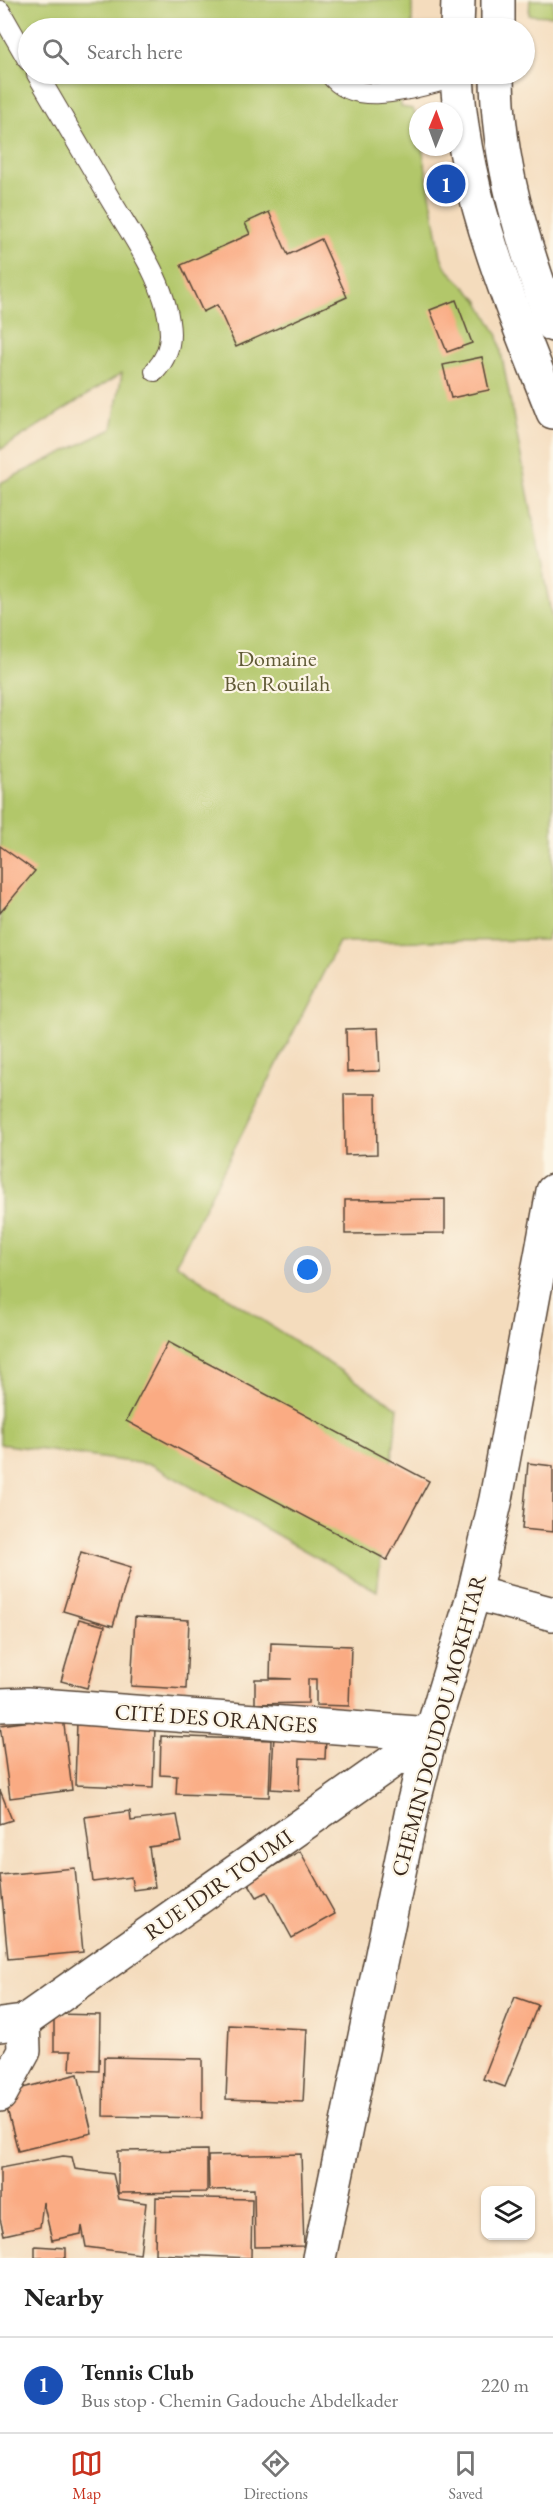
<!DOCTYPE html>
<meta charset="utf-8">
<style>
body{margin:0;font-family:"EB Garamond",serif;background:#f2f2f2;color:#222}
.controls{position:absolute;right:18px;bottom:18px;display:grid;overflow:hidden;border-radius:12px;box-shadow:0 2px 4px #0004}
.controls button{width:54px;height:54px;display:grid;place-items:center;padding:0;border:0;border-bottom:2px solid #e0e0e0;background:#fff;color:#222;font:30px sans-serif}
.compass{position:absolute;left:409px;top:102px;width:54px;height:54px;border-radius:50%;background:#fff;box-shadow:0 2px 4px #0004;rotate:1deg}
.you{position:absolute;left:308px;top:1270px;width:21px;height:21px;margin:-15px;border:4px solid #fff;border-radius:50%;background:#1a73e8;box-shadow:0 0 0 9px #1a73e833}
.badge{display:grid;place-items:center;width:39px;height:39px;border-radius:50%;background:#c8321e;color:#fff;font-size:20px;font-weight:700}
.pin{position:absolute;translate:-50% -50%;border:3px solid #fff;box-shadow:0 2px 6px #0006}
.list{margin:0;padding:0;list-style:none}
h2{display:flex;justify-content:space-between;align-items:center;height:78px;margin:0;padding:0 24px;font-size:26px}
h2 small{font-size:20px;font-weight:400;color:#767676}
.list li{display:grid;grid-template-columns:39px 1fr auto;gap:18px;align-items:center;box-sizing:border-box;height:96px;padding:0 24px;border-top:2px solid #e0e0e0}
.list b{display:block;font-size:22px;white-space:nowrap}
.list p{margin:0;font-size:20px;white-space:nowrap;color:#767676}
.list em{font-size:20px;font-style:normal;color:#767676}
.icon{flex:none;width:33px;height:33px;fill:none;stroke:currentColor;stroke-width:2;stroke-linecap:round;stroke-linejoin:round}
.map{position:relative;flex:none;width:553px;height:2258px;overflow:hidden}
.search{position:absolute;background:#fff;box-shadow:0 2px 4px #0004;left:18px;right:18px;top:18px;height:66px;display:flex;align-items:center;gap:15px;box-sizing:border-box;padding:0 21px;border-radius:33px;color:#767676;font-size:22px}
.sheet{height:174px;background:#fff}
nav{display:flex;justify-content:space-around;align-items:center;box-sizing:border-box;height:84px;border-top:2px solid #e0e0e0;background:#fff;font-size:16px;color:#767676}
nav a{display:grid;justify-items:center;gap:3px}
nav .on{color:#c8321e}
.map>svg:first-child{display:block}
.green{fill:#b2c76b;stroke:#767844;stroke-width:1.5}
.building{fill:#faab83}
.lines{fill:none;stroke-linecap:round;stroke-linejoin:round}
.lane-casing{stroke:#574536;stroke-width:22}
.street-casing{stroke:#574536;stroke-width:36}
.secondary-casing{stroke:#574536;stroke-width:36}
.lane{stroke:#fff;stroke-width:20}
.street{stroke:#fff;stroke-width:33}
.secondary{stroke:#fff;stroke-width:33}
.labels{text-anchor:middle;stroke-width:4.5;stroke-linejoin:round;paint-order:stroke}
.park-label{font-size:22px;fill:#5f5935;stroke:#fcf5e5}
.street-label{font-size:22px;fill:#3b2a1e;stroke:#fcf5e5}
</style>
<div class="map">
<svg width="553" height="2258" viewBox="0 0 553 2258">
<rect width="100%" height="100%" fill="#fcf5e5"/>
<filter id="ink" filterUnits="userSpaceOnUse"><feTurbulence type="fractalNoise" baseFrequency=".0167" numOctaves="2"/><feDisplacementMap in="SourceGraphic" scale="12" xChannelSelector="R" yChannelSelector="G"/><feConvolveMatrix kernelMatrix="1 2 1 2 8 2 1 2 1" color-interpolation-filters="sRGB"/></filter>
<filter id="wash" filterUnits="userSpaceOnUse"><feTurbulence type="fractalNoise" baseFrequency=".008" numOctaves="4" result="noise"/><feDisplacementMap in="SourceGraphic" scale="24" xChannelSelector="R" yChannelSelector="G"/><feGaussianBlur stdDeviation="1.35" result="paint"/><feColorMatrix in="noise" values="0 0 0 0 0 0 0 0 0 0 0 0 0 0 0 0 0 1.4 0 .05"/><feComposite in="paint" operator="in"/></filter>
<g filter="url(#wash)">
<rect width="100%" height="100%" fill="#f4dcbd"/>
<g class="green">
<path d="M 0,0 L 412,0 L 412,28 L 28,28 L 28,74 L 397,74 L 401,107 L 413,109 L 418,121 L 418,147 L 422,147 L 441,256 L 446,268 L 478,300 L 498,336 L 553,624 L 553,922 L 546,940 L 339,942 L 176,1264 L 398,1408 L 377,1591 L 152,1465 L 0,1444 L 0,483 L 112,429 L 122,373 L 0,450 Z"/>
<path d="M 530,0 L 553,0 L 553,16 L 529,15 Z"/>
</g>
<g id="blocks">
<g class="building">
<path d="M 269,212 L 288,255 L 321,239 L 347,297 L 236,347 L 217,305 L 203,312 L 181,265 L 250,234 L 245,223 Z"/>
<path d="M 456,300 L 472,343 L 447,352 L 430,310 Z"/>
<path d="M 482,357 L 489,390 L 451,398 L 443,365 Z"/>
<path d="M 0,846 L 35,871 L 0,913 Z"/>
<path d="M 378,1028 L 380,1071 L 347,1072 L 346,1029 Z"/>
<path d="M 344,1094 L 376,1094 L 377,1154 L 345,1155 Z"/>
<path d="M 445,1199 L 445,1233 L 345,1234 L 345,1200 Z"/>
<path d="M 168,1342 L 429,1481 L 387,1560 L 126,1421 Z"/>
<path d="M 528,1463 L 553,1466 L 553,1532 L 522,1529 Z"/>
<path d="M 81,1552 L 131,1567 L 113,1626 L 63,1611 Z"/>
<path d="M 135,1617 L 189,1620 L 186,1689 L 131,1686 Z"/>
<path d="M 79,1619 L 105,1626 L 87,1688 L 61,1681 Z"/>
<path d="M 271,1643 L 351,1646 L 349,1706 L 316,1705 L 316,1679 L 308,1679 L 308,1703 L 255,1704 L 255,1679 L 291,1679 L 270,1678 Z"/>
<path d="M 63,1717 L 72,1790 L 10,1798 L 0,1725 Z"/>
<path d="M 77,1722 L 155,1726 L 153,1788 L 75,1785 Z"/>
<path d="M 274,1735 L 326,1738 L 325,1759 L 300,1758 L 299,1791 L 271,1789 Z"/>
<path d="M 161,1736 L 271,1740 L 269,1797 L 176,1794 L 177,1776 L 160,1775 Z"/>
<path d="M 0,1790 L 12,1820 L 0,1824 Z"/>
<path d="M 130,1811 L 131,1821 L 177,1815 L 182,1842 L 149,1847 L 155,1887 L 133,1890 L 131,1877 L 93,1882 L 85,1817 Z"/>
<path d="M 300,1851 L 335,1914 L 292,1938 L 267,1892 L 257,1897 L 247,1881 Z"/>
<path d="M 75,1868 L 83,1952 L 8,1959 L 0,1875 Z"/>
<path d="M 515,1997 L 538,2005 L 505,2087 L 483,2079 Z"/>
<path d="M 54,2014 L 100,2015 L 99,2071 L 70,2070 L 71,2051 L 54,2051 Z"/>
<path d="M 229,2025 L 307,2029 L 303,2102 L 226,2099 Z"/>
<path d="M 104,2057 L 202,2059 L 202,2118 L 103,2116 Z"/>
<path d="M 78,2074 L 92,2133 L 18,2151 L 3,2093 Z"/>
<path d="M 207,2150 L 207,2192 L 118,2193 L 118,2151 Z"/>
<path d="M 301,2154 L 304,2246 L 255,2247 L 254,2189 L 209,2190 L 208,2156 Z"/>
<path d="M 63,2156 L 72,2157 L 75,2169 L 113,2174 L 119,2199 L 146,2203 L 140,2254 L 86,2247 L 82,2226 L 81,2234 L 52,2240 L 43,2202 L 40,2227 L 4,2235 L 0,2219 L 0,2168 Z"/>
<path d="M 156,2197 L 252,2199 L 251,2258 L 155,2254 Z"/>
<path d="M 35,2246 L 66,2248 L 66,2258 L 35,2258 Z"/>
</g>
</g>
</g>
<g filter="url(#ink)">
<use href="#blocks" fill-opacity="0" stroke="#574536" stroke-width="1.5"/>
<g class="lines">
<g class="lane-casing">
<g id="lane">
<path d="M 0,11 L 28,60"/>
<path d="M 37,74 C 61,115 85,156 109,197 C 133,238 169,285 170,334 C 170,349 165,360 155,371"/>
<path d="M 330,74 C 357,111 419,85 457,77"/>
</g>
</g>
<g class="street-casing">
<g id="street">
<path d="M 474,1593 L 553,1614"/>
<path d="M 0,1705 L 27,1704 L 431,1734"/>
<path d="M 0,2025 L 23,2022 L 431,1734"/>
<path d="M 0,2095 L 24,2051 L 23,2022"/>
</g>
</g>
<g class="secondary-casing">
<g id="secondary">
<path d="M 457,28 L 458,0"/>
<path d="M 498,28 L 498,0"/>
<path d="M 457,74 C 462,193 510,302 553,412"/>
<path d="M 497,74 C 497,161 523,244 553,325"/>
<path d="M 319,2258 L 413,1805 L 431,1734 L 474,1593 L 496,1499 L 553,1191"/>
</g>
</g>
<use href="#lane" class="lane"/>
<use href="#street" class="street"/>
<use href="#secondary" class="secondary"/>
</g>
</g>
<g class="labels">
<g class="park-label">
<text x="277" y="666">Domaine<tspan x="277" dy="25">Ben Rouilah</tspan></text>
</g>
<g class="street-label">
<text transform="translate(216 1718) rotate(4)" y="8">CITÉ DES ORANGES</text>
<text transform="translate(438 1725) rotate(-75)" y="8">CHEMIN DOUDOU MOKHTAR</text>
<text transform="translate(218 1884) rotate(-35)" y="8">RUE IDIR TOUMI</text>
</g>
</g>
</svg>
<div class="controls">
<button><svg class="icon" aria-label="layers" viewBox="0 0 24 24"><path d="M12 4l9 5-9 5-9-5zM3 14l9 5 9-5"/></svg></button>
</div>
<svg class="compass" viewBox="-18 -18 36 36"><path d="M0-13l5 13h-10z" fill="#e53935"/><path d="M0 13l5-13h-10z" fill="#767676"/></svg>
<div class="you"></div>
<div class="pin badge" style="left:446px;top:184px;background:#1a4fb4">1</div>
<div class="search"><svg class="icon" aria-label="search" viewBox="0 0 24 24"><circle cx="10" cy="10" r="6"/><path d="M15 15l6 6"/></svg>Search here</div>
</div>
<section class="sheet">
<h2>Nearby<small></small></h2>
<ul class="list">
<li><span class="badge" style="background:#1a4fb4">1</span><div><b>Tennis Club</b><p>Bus stop · Chemin Gadouche Abdelkader</p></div><em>220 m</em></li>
</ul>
</section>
<nav>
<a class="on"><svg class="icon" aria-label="map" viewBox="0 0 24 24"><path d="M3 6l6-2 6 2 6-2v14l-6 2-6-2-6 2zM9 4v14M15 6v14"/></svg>Map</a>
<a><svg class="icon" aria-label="directions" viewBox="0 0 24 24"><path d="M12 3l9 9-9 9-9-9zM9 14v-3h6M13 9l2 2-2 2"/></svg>Directions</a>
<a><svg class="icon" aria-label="saved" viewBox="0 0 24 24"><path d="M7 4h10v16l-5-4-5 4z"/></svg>Saved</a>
</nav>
